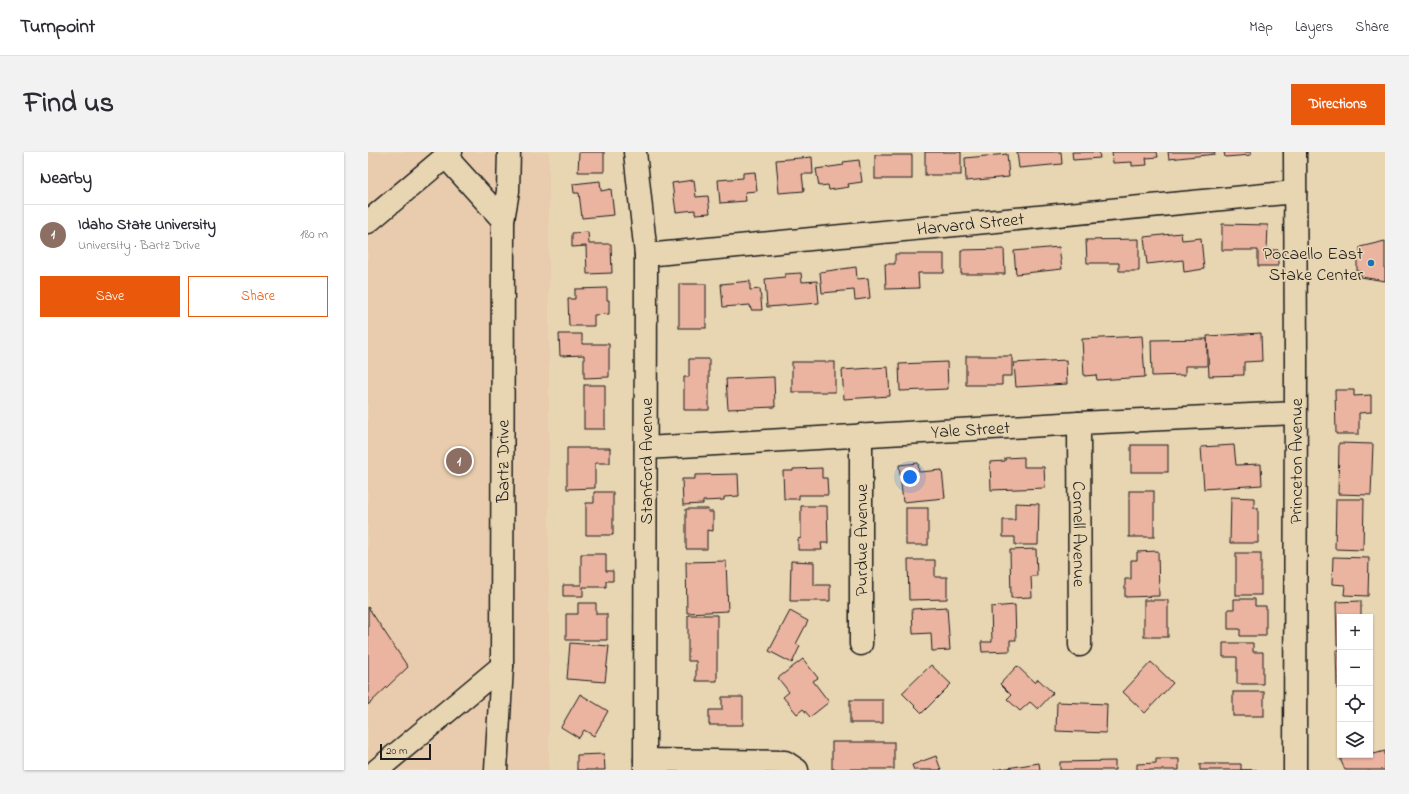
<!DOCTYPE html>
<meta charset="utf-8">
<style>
body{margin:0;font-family:"Indie Flower",sans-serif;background:#f2f2f3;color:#2b2b33}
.controls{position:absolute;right:12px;bottom:12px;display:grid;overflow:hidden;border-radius:0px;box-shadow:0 1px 3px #0004}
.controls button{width:36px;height:36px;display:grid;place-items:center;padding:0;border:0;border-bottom:1px solid #e1e1e2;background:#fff;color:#2b2b33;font:20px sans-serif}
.scale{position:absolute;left:12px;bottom:10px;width:51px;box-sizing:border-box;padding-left:4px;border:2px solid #1c1c1c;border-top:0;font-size:11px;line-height:14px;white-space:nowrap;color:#1c1c1c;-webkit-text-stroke:3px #e8d6b3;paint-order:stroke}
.you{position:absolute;left:542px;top:325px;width:14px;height:14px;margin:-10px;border:3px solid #fff;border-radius:50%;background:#1a73e8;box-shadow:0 0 0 6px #1a73e833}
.badge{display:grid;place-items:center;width:26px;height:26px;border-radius:50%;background:#ea580c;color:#fff;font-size:13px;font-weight:700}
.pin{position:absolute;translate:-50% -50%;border:2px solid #fff;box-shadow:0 1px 4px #0006}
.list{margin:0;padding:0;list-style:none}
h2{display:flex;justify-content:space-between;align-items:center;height:52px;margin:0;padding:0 16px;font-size:17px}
h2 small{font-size:13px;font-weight:400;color:#7c7c81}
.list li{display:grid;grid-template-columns:26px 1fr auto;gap:12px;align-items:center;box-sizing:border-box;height:60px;padding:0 16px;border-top:1px solid #e1e1e2}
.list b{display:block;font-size:15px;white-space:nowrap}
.list p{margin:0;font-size:13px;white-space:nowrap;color:#7c7c81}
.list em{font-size:13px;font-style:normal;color:#7c7c81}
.actions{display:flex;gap:8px;padding:12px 16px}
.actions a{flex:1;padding:9px 0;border:1px solid #ea580c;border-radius:0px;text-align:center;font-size:14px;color:#ea580c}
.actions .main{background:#ea580c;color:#fff}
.icon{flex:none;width:22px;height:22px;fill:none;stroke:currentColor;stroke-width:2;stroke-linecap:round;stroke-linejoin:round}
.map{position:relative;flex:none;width:1017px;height:618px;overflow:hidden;border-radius:0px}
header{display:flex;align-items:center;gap:24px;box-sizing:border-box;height:56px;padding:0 20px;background:#fff;border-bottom:1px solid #e1e1e2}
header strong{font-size:19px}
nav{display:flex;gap:22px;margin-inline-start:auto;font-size:14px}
.intro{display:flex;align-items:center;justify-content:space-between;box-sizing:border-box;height:96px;padding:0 24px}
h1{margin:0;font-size:28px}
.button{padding:10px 18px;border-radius:0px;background:#ea580c;color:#fff;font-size:14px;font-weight:700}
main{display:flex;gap:24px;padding:0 24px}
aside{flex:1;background:#fff;border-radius:0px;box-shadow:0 1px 3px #0004}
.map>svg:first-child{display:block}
.built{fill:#e9ccad}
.building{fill:#ebb4a0;stroke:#1c1c1c}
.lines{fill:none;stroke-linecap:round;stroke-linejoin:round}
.minor-casing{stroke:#1c1c1c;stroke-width:25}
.minor{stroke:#e8d6b3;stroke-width:22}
.poi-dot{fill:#1f6fb2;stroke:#e8d6b3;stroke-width:1.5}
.labels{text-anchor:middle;stroke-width:3.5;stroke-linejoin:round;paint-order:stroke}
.street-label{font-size:18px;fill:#1c1c1c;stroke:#e8d6b3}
.poi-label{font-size:18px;fill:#1c1c1c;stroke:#e8d6b3;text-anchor:end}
</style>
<header>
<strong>Turnpoint</strong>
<nav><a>Map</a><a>Layers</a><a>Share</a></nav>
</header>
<div class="intro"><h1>Find us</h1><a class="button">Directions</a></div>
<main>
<aside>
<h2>Nearby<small></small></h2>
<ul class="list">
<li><span class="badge" style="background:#8d6e63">1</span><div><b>Idaho State University</b><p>University · Bartz Drive</p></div><em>180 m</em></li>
</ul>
<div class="actions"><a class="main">Save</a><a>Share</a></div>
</aside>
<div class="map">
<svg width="1017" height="618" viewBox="0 0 1017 618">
<rect width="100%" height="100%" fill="#e8d6b3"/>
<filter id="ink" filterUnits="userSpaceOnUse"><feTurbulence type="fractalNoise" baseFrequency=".025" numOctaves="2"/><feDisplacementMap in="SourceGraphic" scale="8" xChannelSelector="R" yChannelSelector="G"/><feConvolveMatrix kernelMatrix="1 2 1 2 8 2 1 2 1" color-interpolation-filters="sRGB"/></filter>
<g filter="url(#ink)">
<rect class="built" x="0" y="0" width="181" height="618"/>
<g class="building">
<path d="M 211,0 L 236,0 L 236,20 L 210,20 Z"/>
<rect x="557" y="0" width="36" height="23"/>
<path d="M 649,0 L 693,0 L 694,12 L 651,16 Z"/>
<path d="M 704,0 L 731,0 L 732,6 L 705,8 Z"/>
<path d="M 744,0 L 789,0 L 790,5 L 778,6 L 779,13 L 764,14 L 764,10 L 745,11 Z"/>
<path d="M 800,0 L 847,0 L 847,2 L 801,7 Z"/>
<path d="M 856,0 L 883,0 L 883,3 L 857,5 Z"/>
<path d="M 639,2 L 641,25 L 598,29 L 597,6 Z"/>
<rect x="507" y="3" width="37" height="24"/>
<path d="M 444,5 L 445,22 L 434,22 L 436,39 L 411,41 L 408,8 Z"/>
<path d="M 491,8 L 494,30 L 480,32 L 481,35 L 461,38 L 460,33 L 451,34 L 448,17 L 476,13 L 475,10 Z"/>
<path d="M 387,20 L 389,39 L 377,40 L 378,49 L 352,51 L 350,28 L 375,26 L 375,21 Z"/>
<path d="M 326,28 L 328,45 L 340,44 L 342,61 L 327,62 L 327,58 L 308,60 L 304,31 Z"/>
<path d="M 232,29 L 233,39 L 243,37 L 246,63 L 214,66 L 211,41 L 206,41 L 205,32 Z"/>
<path d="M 854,72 L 900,73 L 899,98 L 910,98 L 910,114 L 890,114 L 890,98 L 854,98 Z"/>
<path d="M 220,80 L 221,92 L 243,92 L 244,121 L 219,122 L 218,94 L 204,95 L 204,81 Z"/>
<path d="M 813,81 L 814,88 L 833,86 L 836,117 L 816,120 L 815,108 L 779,112 L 776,85 Z"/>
<path d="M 771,87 L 771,119 L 751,119 L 751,111 L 719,111 L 718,88 Z"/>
<path d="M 1017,89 L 1017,129 L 993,125 L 993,119 L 989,119 L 989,103 L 992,102 L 992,95 Z"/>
<path d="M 691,95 L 694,117 L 648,122 L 646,99 Z"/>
<path d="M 636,97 L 637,122 L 593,122 L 593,98 Z"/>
<path d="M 527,102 L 576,102 L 576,121 L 550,121 L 551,136 L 518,137 L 517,112 L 527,112 Z"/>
<path d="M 488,115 L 489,127 L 500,126 L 502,146 L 487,148 L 486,138 L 454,141 L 452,120 Z"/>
<path d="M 433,121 L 434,130 L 449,129 L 451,151 L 399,155 L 397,127 L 417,125 L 417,122 Z"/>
<path d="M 382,129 L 382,138 L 392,137 L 394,158 L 383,158 L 382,153 L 355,155 L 353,132 Z"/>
<rect x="311" y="132" width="27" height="44"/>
<path d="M 239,136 L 239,148 L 241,148 L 241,162 L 226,163 L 226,174 L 201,174 L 200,147 L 207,147 L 207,137 Z"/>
<path d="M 893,181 L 894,209 L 876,210 L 876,223 L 841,224 L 839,184 Z"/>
<path d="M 191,182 L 214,182 L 214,192 L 241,192 L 241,225 L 216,226 L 216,203 L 192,204 Z"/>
<path d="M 774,184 L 777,225 L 729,228 L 728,223 L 716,224 L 714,187 Z"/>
<path d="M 839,187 L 839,214 L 817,214 L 817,223 L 784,224 L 783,188 Z"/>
<path d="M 598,204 L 644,204 L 644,224 L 634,224 L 634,233 L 598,233 Z"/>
<path d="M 321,207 L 341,207 L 341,258 L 316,258 L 316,225 L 321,225 Z"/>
<path d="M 698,208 L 699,232 L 648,235 L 646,211 Z"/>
<rect x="424" y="210" width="43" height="30"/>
<path d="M 579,210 L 580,237 L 532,239 L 531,212 Z"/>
<path d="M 520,215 L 522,244 L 476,247 L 474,218 Z"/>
<path d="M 406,225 L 407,255 L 360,257 L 358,227 Z"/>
<rect x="216" y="233" width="21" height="44"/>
<path d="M 967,238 L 986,238 L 986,244 L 1003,243 L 1003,260 L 991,261 L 991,282 L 968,282 Z"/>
<path d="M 971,291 L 1005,292 L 1003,343 L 970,342 Z"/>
<rect x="763" y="293" width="37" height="27"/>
<path d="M 866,293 L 868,313 L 893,312 L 894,333 L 836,337 L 833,295 Z"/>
<path d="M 199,296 L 242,296 L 242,311 L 227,311 L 227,336 L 199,337 Z"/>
<path d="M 656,305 L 656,315 L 676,315 L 677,336 L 623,338 L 622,310 L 637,309 L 637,306 Z"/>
<path d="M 550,311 L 551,320 L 574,318 L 577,346 L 535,350 L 531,313 Z"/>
<path d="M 454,316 L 454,326 L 459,326 L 460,343 L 431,343 L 431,347 L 416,347 L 415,319 L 425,319 L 425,317 Z"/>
<path d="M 370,322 L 371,344 L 356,345 L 356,348 L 335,349 L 335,352 L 315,353 L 314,327 L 327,327 L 327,323 Z"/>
<rect x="761" y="339" width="25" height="46"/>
<path d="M 226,340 L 245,340 L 245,383 L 218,383 L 218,351 L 226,351 Z"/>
<path d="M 863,345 L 886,346 L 886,356 L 890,356 L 890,391 L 862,391 Z"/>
<path d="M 968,347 L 996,347 L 995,398 L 967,397 Z"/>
<path d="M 647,351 L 671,352 L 670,393 L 647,393 L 647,385 L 635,385 L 635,368 L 647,368 Z"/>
<path d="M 433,354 L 459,354 L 460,391 L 453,391 L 454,398 L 430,398 L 430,387 L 433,386 Z"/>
<rect x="538" y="356" width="22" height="37"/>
<path d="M 318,357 L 340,357 L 340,360 L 345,360 L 345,379 L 339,378 L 339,397 L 318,397 Z"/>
<path d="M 668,397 L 669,424 L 663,424 L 664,445 L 643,446 L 642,398 Z"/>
<path d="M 790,399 L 791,444 L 757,445 L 757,427 L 763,427 L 763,408 L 769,408 L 769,400 Z"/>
<rect x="868" y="401" width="25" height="42"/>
<path d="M 213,402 L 238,402 L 238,419 L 245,419 L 245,429 L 238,429 L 238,435 L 215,435 L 215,444 L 195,444 L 195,433 L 213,433 Z"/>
<path d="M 965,405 L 1001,406 L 1000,444 L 976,443 L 977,433 L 964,432 Z"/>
<path d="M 540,408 L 567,408 L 567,425 L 579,425 L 579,447 L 541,448 Z"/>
<path d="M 358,409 L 360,459 L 319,461 L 318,410 Z"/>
<path d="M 423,409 L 446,410 L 446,433 L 462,433 L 462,449 L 422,449 Z"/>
<path d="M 866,447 L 887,447 L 887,454 L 898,454 L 898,484 L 872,484 L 872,477 L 860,477 L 860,457 L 866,457 Z"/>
<rect x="776" y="448" width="24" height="37"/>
<path d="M 993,449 L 993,465 L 972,465 L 972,493 L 969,493 L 968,450 Z"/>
<path d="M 210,451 L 228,451 L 228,462 L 239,462 L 239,488 L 198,488 L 198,462 L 210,462 Z"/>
<path d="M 647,453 L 648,488 L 642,488 L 642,499 L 614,500 L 613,490 L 624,490 L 623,455 Z"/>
<path d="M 0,455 L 40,515 L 0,553 Z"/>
<path d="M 579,455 L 582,498 L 564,499 L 563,481 L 545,482 L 544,457 Z"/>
<path d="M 422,459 L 440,469 L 428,492 L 432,494 L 424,511 L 401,499 Z"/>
<path d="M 320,463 L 349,463 L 349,529 L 328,529 L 328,509 L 320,509 Z"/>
<path d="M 202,491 L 241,494 L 237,530 L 199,527 Z"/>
<path d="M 855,491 L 885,491 L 885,500 L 895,500 L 895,532 L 869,532 L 869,505 L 855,505 Z"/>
<path d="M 968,498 L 972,498 L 972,537 L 969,537 Z"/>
<path d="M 435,507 L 450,526 L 445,529 L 461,550 L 442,565 L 435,557 L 429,562 L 415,545 L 421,540 L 410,526 Z"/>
<path d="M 783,510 L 805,531 L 777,561 L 755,540 Z"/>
<path d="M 563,513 L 583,532 L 554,561 L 534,541 Z"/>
<path d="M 649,514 L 667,531 L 670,527 L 685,541 L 670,557 L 662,550 L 652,559 L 639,547 L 643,543 L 632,532 Z"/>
<rect x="865" y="540" width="31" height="24"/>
<path d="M 212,542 L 240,559 L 226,584 L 216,578 L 211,586 L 193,575 Z"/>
<path d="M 354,545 L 375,545 L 375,573 L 341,573 L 341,558 L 354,558 Z"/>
<rect x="482" y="548" width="33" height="23"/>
<path d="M 689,550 L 739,552 L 738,581 L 688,579 Z"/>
<rect x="464" y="590" width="62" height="27"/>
<path d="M 1002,591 L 1006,602 L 1017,599 L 1017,618 L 977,618 L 973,609 L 973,603 L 1002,603 Z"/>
<path d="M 236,602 L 237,618 L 209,618 L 209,603 Z"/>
<path d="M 568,604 L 573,618 L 546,618 L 544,613 Z"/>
<path d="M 788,607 L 811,607 L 811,618 L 769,618 L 769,612 L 788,611 Z"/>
<path d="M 747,609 L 747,618 L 692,618 L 692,610 Z"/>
<path d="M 671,611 L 672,618 L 626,618 Z"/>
<path d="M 832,612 L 873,612 L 873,618 L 889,618 L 832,618 Z"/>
</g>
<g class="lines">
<g class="minor-casing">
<g id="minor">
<path d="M 267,0 L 278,103 L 277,618"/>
<path d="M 78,5 L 135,68"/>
<path d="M 0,70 L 83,0"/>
<path id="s1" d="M 278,103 L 927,40"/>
<path id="s2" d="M 711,271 L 712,493"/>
<path id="s3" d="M 278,296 L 711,271 L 927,261"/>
<path d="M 493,492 L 493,283"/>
<path d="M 277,608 L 417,610 L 429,618"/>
<path d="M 9,618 L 134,514"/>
<path id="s4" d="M 128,618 L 134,514 L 135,68 L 140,39 L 141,0"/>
<path id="s5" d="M 927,618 L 928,210 L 927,0"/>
</g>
</g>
<use href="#minor" class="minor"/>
</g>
</g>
<circle class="poi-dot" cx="1003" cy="111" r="4"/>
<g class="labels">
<g class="street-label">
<text dy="6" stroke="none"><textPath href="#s1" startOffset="326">Harvard Street</textPath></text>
<text dy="6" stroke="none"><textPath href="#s3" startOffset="325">Yale Street</textPath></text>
<text dy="6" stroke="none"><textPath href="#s4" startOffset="309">Bartz Drive</textPath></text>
<text transform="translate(278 309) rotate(-90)" y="6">Stanford Avenue</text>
<text dy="6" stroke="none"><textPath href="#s5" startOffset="309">Princeton Avenue</textPath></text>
<text dy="6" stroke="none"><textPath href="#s2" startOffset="111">Cornell Avenue</textPath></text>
<text transform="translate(493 388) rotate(-90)" y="6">Purdue Avenue</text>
</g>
<g class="poi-label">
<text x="995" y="107">Pocaello East<tspan x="995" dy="21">Stake Center</tspan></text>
</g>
</g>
</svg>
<div class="controls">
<button>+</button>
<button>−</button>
<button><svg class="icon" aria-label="locate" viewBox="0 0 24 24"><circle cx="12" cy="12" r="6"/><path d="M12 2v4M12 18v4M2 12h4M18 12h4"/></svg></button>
<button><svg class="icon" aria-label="layers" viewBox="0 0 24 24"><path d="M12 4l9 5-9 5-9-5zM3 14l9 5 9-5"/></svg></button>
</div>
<div class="scale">20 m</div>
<div class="you"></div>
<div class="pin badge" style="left:91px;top:309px;background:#8d6e63">1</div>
</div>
</main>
